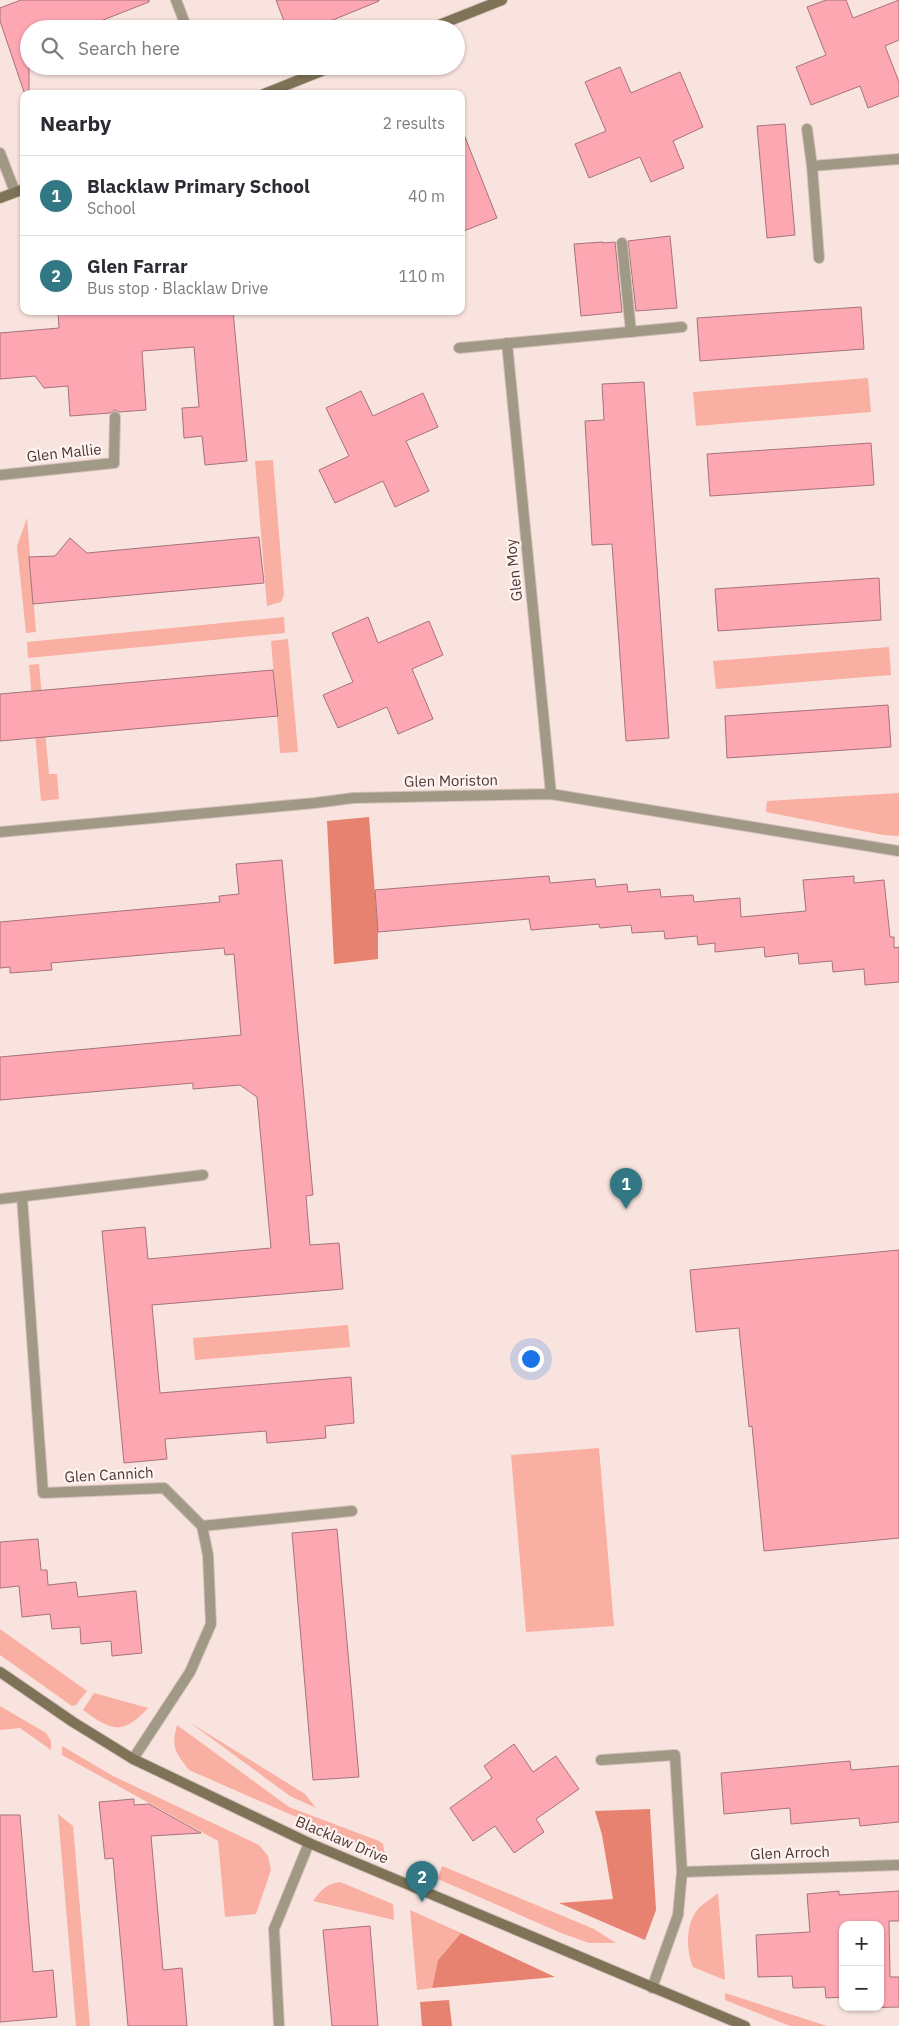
<!DOCTYPE html>
<meta charset="utf-8">
<style>
body{margin:0;font-family:"IBM Plex Sans",sans-serif;background:#f7f7f7;color:#2b2b33}
.controls{position:absolute;right:15px;bottom:15px;display:grid;overflow:hidden;border-radius:10px;box-shadow:0 1px 4px #0004}
.controls button{width:45px;height:45px;display:grid;place-items:center;padding:0;border:0;border-bottom:1px solid #e1e1e2;background:#fff;color:#2b2b33;font:25px sans-serif}
.you{position:absolute;left:530px;top:1358px;width:18px;height:18px;margin:-12px;border:4px solid #fff;border-radius:50%;background:#1a73e8;box-shadow:0 0 0 8px #1a73e833}
.badge{display:grid;place-items:center;width:32px;height:32px;border-radius:50%;background:#327884;color:#fff;font-size:16px;font-weight:700}
.pin{position:absolute;translate:-50% -41px;filter:drop-shadow(0 1px 2px #0008)}
.pin::after{content:'';position:absolute;top:26px;width:18px;height:15px;background:inherit;clip-path:polygon(0 0,100% 0,50% 100%)}
.list{margin:0;padding:0;list-style:none}
h2{display:flex;justify-content:space-between;align-items:center;height:65px;margin:0;padding:0 20px;font-size:21px}
h2 small{font-size:16px;font-weight:400;color:#7c7c81}
.list li{display:grid;grid-template-columns:32px 1fr auto;gap:15px;align-items:center;box-sizing:border-box;height:80px;padding:0 20px;border-top:1px solid #e1e1e2}
.list b{display:block;font-size:19px;white-space:nowrap}
.list p{margin:0;font-size:16px;white-space:nowrap;color:#7c7c81}
.list em{font-size:16px;font-style:normal;color:#7c7c81}
.icon{flex:none;width:28px;height:28px;fill:none;stroke:currentColor;stroke-width:2;stroke-linecap:round;stroke-linejoin:round}
.map{position:relative;flex:none;width:899px;height:2026px;overflow:hidden}
.search{position:absolute;background:#fff;box-shadow:0 1px 4px #0004;left:20px;top:20px;width:445px;height:55px;display:flex;align-items:center;gap:12px;box-sizing:border-box;padding:0 18px;border-radius:28px;color:#7c7c81;font-size:19px}
.panel{position:absolute;background:#fff;box-shadow:0 1px 4px #0004;left:20px;top:90px;width:445px;height:225px;border-radius:10px}
.map>svg:first-child{display:block}
.green{fill:#f9afa2}
.forest{fill:#e78271}
.building{fill:#fda7b3;stroke:#a6737a}
.lines{fill:none;stroke-linecap:round;stroke-linejoin:round}
.street-casing{stroke:#d6c0bc;stroke-width:12}
.secondary-casing{stroke:#d6c0bc;stroke-width:12}
.street{stroke:#a09986;stroke-width:10}
.secondary{stroke:#7e7357;stroke-width:10}
.labels{text-anchor:middle;stroke-width:4.5;stroke-linejoin:round;paint-order:stroke}
.street-label{font-size:15px;fill:#4c3632;stroke:#fef3f1}
</style>
<div class="map">
<svg width="899" height="2026" viewBox="0 0 899 2026">
<rect width="100%" height="100%" fill="#f9e3de"/>
<g class="green">
<path d="M 868,378 L 871,412 L 696,426 L 693,392 Z"/>
<path d="M 273,460 L 284,595 L 281,602 L 267,606 L 255,461 Z"/>
<path d="M 27,518 L 36,632 L 26,633 L 17,546 Z"/>
<path d="M 284,617 L 285,633 L 28,658 L 27,642 Z"/>
<path d="M 288,639 L 298,752 L 280,753 L 271,641 Z"/>
<path d="M 889,647 L 891,675 L 716,689 L 713,661 Z"/>
<path d="M 39,664 L 49,774 L 57,774 L 59,799 L 41,801 L 29,665 Z"/>
<path d="M 899,793 L 899,836 L 883,835 L 766,812 L 767,801 Z"/>
<path d="M 348,1325 L 350,1347 L 195,1360 L 193,1338 Z"/>
<path d="M 599,1448 L 614,1626 L 526,1632 L 511,1455 Z"/>
<path d="M 0,1629 L 87,1691 L 76,1705 L 72,1706 L 0,1655 Z"/>
<path d="M 94,1693 L 148,1708 C 122,1736 112,1731 83,1710 Z"/>
<path d="M 0,1706 L 46,1733 L 51,1741 L 51,1750 L 20,1728 L 0,1730 Z"/>
<path d="M 189,1722 L 305,1794 L 316,1808 L 290,1796 Z"/>
<path d="M 177,1725 L 289,1807 L 379,1841 L 383,1844 L 385,1856 L 189,1770 C 175,1752 171,1747 177,1725 Z"/>
<path d="M 62,1746 L 113,1776 L 259,1845 L 268,1856 L 271,1870 L 256,1914 L 225,1917 L 218,1841 L 62,1755 Z"/>
<path d="M 58,1814 L 73,1826 L 90,2026 L 76,2026 Z"/>
<path d="M 442,1866 L 594,1929 L 616,1943 L 589,1943 L 561,1933 L 438,1879 Z"/>
<path d="M 340,1882 L 393,1904 L 394,1920 L 313,1901 C 321,1890 326,1884 340,1882 Z"/>
<path d="M 718,1893 L 725,1980 L 693,1967 C 686,1949 685,1923 699,1908 C 704,1903 712,1898 718,1893 Z"/>
<path d="M 410,1910 L 461,1933 L 438,1960 L 432,1988 L 417,1990 Z"/>
<path d="M 725,1993 L 827,2026 L 790,2026 L 725,2000 Z"/>
</g>
<g class="forest">
<path d="M 369,817 L 378,932 L 378,959 L 334,964 L 327,821 Z"/>
<path d="M 650,1809 L 656,1910 L 645,1940 L 559,1903 L 613,1899 L 602,1835 L 595,1811 Z"/>
<path d="M 461,1933 L 555,1977 L 432,1988 L 438,1960 Z"/>
<path d="M 449,2000 L 452,2026 L 422,2026 L 420,2002 Z"/>
</g>
<g class="building">
<path d="M 21,0 L 149,0 L 149,2 L 80,29 L 29,29 L 29,91 L 24,92 L 0,21 L 0,8 Z"/>
<path d="M 276,0 L 379,0 L 379,1 L 311,29 L 287,29 Z"/>
<path d="M 826,0 L 846,0 L 853,18 L 899,0 L 899,40 L 885,46 L 899,82 L 899,96 L 868,108 L 860,86 L 811,105 L 796,67 L 826,55 L 807,7 Z"/>
<path d="M 620,67 L 631,93 L 680,72 L 703,127 L 673,141 L 684,168 L 651,182 L 640,157 L 589,178 L 575,144 L 606,131 L 585,82 Z"/>
<path d="M 785,124 L 795,235 L 767,238 L 757,126 Z"/>
<path d="M 461,132 L 463,132 L 497,218 L 461,232 Z"/>
<path d="M 670,236 L 677,308 L 636,311 L 628,241 Z"/>
<path d="M 603,242 L 603,243 L 615,242 L 622,312 L 581,316 L 574,244 Z"/>
<path d="M 861,307 L 864,349 L 700,361 L 697,318 Z"/>
<path d="M 58,311 L 233,311 L 247,461 L 205,465 L 202,436 L 184,438 L 182,408 L 199,407 L 194,347 L 142,351 L 146,410 L 119,412 L 115,410 L 110,413 L 70,416 L 68,386 L 44,388 L 35,376 L 0,379 L 0,333 L 59,328 Z"/>
<path d="M 644,382 L 669,738 L 626,741 L 612,544 L 592,545 L 585,421 L 604,420 L 602,384 Z"/>
<path d="M 361,391 L 373,416 L 423,393 L 438,427 L 406,441 L 429,491 L 395,507 L 383,481 L 335,503 L 319,470 L 349,456 L 326,408 Z"/>
<path d="M 871,443 L 874,485 L 710,496 L 707,454 Z"/>
<path d="M 259,537 L 264,583 L 33,604 L 29,557 L 55,556 L 70,538 L 87,553 Z"/>
<path d="M 879,578 L 881,620 L 718,631 L 715,589 Z"/>
<path d="M 368,617 L 378,643 L 429,621 L 443,655 L 412,669 L 433,719 L 398,734 L 387,707 L 338,728 L 323,695 L 353,682 L 332,633 Z"/>
<path d="M 273,670 L 278,716 L 0,741 L 0,694 Z"/>
<path d="M 888,705 L 891,747 L 727,758 L 725,716 Z"/>
<path d="M 282,860 L 313,1195 L 306,1196 L 310,1245 L 339,1243 L 343,1289 L 152,1305 L 160,1393 L 351,1377 L 354,1423 L 325,1426 L 326,1438 L 267,1443 L 266,1431 L 165,1439 L 167,1459 L 124,1463 L 102,1231 L 145,1227 L 148,1259 L 271,1248 L 257,1097 L 240,1085 L 193,1089 L 193,1083 L 0,1100 L 0,1057 L 241,1035 L 234,954 L 225,955 L 224,948 L 166,953 L 51,963 L 52,970 L 10,973 L 10,967 L 0,968 L 0,922 L 220,902 L 219,896 L 239,894 L 236,864 Z"/>
<path d="M 549,876 L 550,883 L 595,879 L 596,887 L 627,884 L 628,892 L 660,889 L 661,897 L 693,895 L 694,902 L 740,898 L 741,917 L 806,911 L 803,880 L 854,876 L 854,883 L 884,880 L 890,937 L 894,937 L 894,948 L 899,947 L 899,982 L 865,985 L 864,969 L 833,972 L 832,961 L 799,964 L 798,953 L 765,957 L 764,947 L 715,952 L 715,943 L 698,945 L 697,936 L 665,939 L 664,931 L 632,933 L 631,925 L 600,928 L 599,924 L 531,930 L 529,919 L 378,932 L 375,890 Z"/>
<path d="M 899,1250 L 899,1538 L 764,1551 L 752,1426 L 749,1427 L 739,1328 L 696,1332 L 690,1270 Z"/>
<path d="M 337,1529 L 359,1777 L 313,1780 L 292,1533 Z"/>
<path d="M 38,1539 L 41,1570 L 47,1570 L 48,1585 L 76,1582 L 78,1597 L 136,1591 L 142,1653 L 112,1656 L 111,1641 L 81,1644 L 80,1627 L 52,1629 L 50,1614 L 22,1617 L 19,1586 L 0,1588 L 0,1542 Z"/>
<path d="M 514,1744 L 533,1772 L 556,1756 L 579,1789 L 536,1819 L 544,1832 L 514,1853 L 495,1826 L 473,1841 L 450,1808 L 492,1778 L 484,1766 Z"/>
<path d="M 850,1761 L 851,1770 L 899,1766 L 899,1822 L 860,1826 L 859,1818 L 791,1824 L 790,1808 L 724,1814 L 721,1773 Z"/>
<path d="M 134,1799 L 134,1805 L 149,1804 L 201,1833 L 151,1836 L 163,1970 L 182,1968 L 187,2026 L 128,2026 L 113,1858 L 105,1859 L 99,1802 Z"/>
<path d="M 0,1815 L 20,1815 L 33,1972 L 53,1970 L 57,2017 L 0,2022 Z"/>
<path d="M 839,1891 L 839,1895 L 899,1891 L 899,1921 L 889,1921 L 890,1977 L 899,1977 L 899,2007 L 859,2008 L 880,2007 L 880,1925 L 843,1925 L 843,1997 L 826,1998 L 825,1987 L 793,1988 L 792,1976 L 758,1977 L 756,1935 L 810,1932 L 807,1894 Z"/>
<path d="M 370,1926 L 378,2026 L 332,2026 L 323,1930 Z"/>
</g>
<g class="lines">
<g class="street-casing">
<g id="street">
<path d="M 176,0 L 187,29"/>
<path d="M 807,129 L 812,166 L 819,258"/>
<path d="M 0,153 L 15,192"/>
<path d="M 812,166 L 899,159"/>
<path d="M 622,243 L 631,332"/>
<path d="M 507,343 L 551,794"/>
<path d="M 459,348 L 682,327"/>
<path d="M 0,475 L 114,463 L 115,417"/>
<path d="M 0,832 L 315,803 L 353,798 L 551,794 L 899,851"/>
<path d="M 22,1197 L 43,1493 L 164,1488 L 202,1526 L 208,1555 L 211,1624 L 190,1672 L 133,1759"/>
<path d="M 0,1199 L 203,1175"/>
<path d="M 202,1526 L 352,1511"/>
<path d="M 601,1760 L 675,1755 L 682,1872 L 678,1915 L 652,1988"/>
<path d="M 682,1872 L 899,1865"/>
<path d="M 279,2026 L 274,1929 L 309,1843"/>
</g>
</g>
<g class="secondary-casing">
<g id="secondary">
<path d="M 429,29 L 502,0"/>
<path d="M 264,94 L 334,66"/>
<path d="M 0,198 L 24,189"/>
<path d="M 0,1672 L 73,1722 L 133,1759 L 309,1843 L 745,2026"/>
</g>
</g>
<use href="#street" class="street"/>
<use href="#secondary" class="secondary"/>
</g>
<g class="labels">
<g class="street-label">
<text transform="translate(64 453) rotate(-6)" y="5">Glen Mallie</text>
<text transform="translate(514 570) rotate(-96)" y="5">Glen Moy</text>
<text transform="translate(451 781) rotate(-1)" y="5">Glen Moriston</text>
<text transform="translate(109 1475) rotate(-3)" y="5">Glen Cannich</text>
<text transform="translate(342 1840) rotate(23)" y="5">Blacklaw Drive</text>
<text transform="translate(790 1853) rotate(-2)" y="5">Glen Arroch</text>
</g>
</g>
</svg>
<div class="controls">
<button>+</button>
<button>−</button>
</div>
<div class="you"></div>
<div class="pin badge" style="left:626px;top:1209px">1</div>
<div class="pin badge" style="left:422px;top:1902px">2</div>
<div class="search"><svg class="icon" aria-label="search" viewBox="0 0 24 24"><circle cx="10" cy="10" r="6"/><path d="M15 15l6 6"/></svg>Search here</div>
<section class="panel">
<h2>Nearby<small>2 results</small></h2>
<ul class="list">
<li><span class="badge">1</span><div><b>Blacklaw Primary School</b><p>School</p></div><em>40 m</em></li>
<li><span class="badge">2</span><div><b>Glen Farrar</b><p>Bus stop · Blacklaw Drive</p></div><em>110 m</em></li>
</ul>
</section>
</div>
